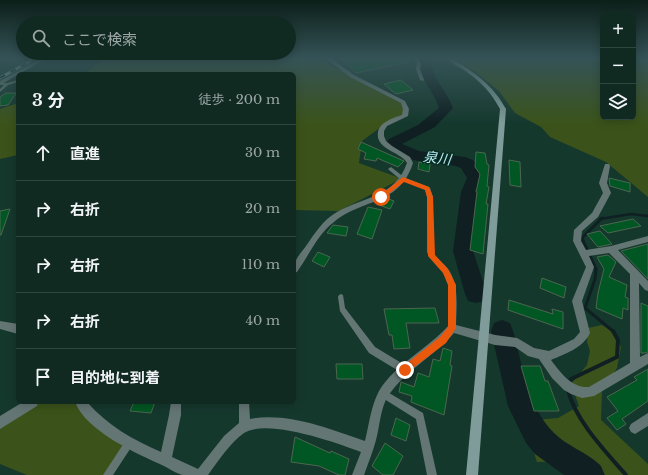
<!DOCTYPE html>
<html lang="ja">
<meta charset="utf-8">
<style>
body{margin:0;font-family:"Libre Baskerville","Noto Sans JP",serif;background:#1e362f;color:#f1f3f6}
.controls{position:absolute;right:12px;top:12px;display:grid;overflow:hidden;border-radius:6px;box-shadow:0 2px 10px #0003}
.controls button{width:36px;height:36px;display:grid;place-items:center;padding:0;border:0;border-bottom:1px solid #304640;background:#102a22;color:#f1f3f6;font:20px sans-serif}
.stop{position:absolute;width:12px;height:12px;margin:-9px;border:3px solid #ea580c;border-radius:50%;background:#fff}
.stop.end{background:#ea580c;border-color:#fff;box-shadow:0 1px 4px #0008}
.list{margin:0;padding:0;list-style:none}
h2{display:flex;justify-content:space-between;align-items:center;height:52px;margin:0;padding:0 16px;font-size:17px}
h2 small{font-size:13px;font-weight:400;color:#9ca7a5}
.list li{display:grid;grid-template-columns:26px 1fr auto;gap:12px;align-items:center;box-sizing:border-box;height:56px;padding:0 16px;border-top:1px solid #304640}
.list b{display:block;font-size:15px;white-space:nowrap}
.list em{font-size:13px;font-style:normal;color:#9ca7a5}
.icon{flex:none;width:22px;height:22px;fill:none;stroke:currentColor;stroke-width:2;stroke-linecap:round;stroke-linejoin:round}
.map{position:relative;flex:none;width:648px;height:475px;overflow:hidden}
.search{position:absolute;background:#102a22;box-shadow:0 2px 10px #0003;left:16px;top:16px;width:280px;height:44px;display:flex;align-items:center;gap:10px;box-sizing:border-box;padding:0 14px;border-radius:22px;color:#9ca7a5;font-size:15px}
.panel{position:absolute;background:#102a22;box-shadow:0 2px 10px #0003;left:16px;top:72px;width:280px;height:332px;border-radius:6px}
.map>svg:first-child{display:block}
.green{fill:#3b531a}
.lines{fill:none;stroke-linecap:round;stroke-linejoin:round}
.stream-far2{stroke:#0f1f22;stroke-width:2.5}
.stream-far1{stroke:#0f1f22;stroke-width:3}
.stream{stroke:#0f1f22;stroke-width:4}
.river{fill:#0f1f22;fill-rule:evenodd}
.building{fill:#015723;stroke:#4c6650}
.lane{fill:#647674;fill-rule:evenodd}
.street{fill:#647674;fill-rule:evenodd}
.secondary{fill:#809c9a;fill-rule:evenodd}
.rail-casing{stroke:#8fa79f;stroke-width:3}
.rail{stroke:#092e23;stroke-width:2;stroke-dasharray:6;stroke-linecap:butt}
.route{fill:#ea580c}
.labels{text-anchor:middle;stroke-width:3;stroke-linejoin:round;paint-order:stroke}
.water-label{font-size:14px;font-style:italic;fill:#b7edf7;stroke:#092e23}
</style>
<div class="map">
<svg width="648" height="475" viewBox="0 0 648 475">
<rect width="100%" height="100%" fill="#15382d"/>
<g class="green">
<path d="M 105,58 L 317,58 L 405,105 L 405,116 L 381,127 L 362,141 L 359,163 L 397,177 L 399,180 L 339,211 L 294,210 L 294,74 L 84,74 Z"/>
<path d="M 453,58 L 603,58 L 603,117 L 633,117 L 633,58 L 648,58 L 648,197 L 606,162 L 550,137 L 541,127 L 515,113 L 499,91 L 478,74 Z"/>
<path d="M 18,103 L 18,155 L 0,159 L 0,109 Z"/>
<path d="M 602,325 L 613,332 L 621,347 L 617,368 L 602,391 L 601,420 L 648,464 L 648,475 L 597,475 L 569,461 L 537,462 L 524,421 L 558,418 L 579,406 L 571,384 L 587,365 L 590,351 L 587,342 L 588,328 Z"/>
<path d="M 33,402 L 73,402 L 125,448 L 107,475 L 27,475 L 0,464 L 0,427 Z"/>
</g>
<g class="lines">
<path class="stream-far2" d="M 600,219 L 631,214 L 648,216"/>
<path class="stream-far1" d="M 602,218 L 582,238 L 596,269 L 595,279 L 585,308 L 614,332"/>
<g class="stream">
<path d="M 568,384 L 571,379 L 617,357 L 618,340 L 613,331"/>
<path d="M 568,390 C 575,420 606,452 626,475"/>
</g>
<g class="river">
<path d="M 420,58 L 432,58 C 430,78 447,90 453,108 L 435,127 L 402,144 L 419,151 L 465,157 L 473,160 L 481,171 L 483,178 L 479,192 L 473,251 L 487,294 L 484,301 L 476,303 L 468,301 L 465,294 L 453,251 L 461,192 L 467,178 L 461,168 L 456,166 C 439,163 390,162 387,142 L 389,139 L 418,125 L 439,108 C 434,90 418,78 420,58 Z"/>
<path d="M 502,320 L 510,323 L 513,331 C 523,366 527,406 554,433 C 567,446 586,452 599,464 C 602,466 603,472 605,475 L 564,475 L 535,454 L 526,443 L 508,406 L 491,331 L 494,323 Z"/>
</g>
</g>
<g class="building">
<path d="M 341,58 L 408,58 L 409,62 L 356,73 Z"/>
<path d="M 401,80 L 413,90 L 396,94 L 384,84 Z"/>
<path d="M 6,93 L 16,93 L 8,105 L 0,106 L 0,97 Z"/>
<path d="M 361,142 L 379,150 L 404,161 L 398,167 L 377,158 L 376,161 L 364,159 L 366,153 L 358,149 Z"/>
<path d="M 476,152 L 485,153 L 487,164 L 489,165 L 487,186 L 489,187 L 486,204 L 488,204 L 483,254 L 470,250 L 477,192 L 476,192 L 480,174 L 475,167 Z"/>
<path d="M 509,160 L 520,162 L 521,187 L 510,185 Z"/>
<path d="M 419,162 L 430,164 L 429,172 L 418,169 Z"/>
<path d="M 609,178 L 630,183 L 630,192 L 610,186 Z"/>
<path d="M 386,198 L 394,201 L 390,209 L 379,205 Z"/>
<path d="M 368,207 L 382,210 L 372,239 L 357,234 Z"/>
<path d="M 10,209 L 1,235 L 0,235 L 0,211 Z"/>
<path d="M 633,219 L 641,226 L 608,233 L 600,226 Z"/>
<path d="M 333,225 L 348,227 L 346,236 L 327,233 Z"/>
<path d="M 600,231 L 612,244 L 598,247 L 587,234 Z"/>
<path d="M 648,244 L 648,279 L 621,251 Z"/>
<path d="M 318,252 L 330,257 L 324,267 L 312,261 Z"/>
<path d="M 608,255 L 616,262 L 609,277 L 627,285 L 625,297 L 628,298 L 628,310 L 623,308 L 622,319 L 596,308 L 598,293 L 604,269 L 597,257 Z"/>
<path d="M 542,278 L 566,287 L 564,298 L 540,288 Z"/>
<path d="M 509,300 L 553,314 L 552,309 L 563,312 L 563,329 L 508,310 Z"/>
<path d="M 641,303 L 648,306 L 648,352 L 644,353 L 641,353 Z"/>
<path d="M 435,308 L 439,323 L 406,323 L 410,348 L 394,349 L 392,335 L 389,335 L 384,309 Z"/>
<path d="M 443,348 L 452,351 L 450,365 L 452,366 L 444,415 L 411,402 L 412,396 L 399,392 L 401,382 L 414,387 L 418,373 L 429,377 L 433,359 L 440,361 Z"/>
<path d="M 336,364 L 362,364 L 363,379 L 337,379 Z"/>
<path d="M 521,366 L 540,366 L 545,381 L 548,381 L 559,411 L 534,411 Z"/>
<path d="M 648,369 L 648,401 L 622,419 L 626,424 L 617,430 L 607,418 L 618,411 L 607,397 L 637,380 L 634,377 Z"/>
<path d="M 134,402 L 155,402 L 151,413 L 130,411 Z"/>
<path d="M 396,418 L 410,425 L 406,441 L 391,435 Z"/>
<path d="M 295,437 L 330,453 L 331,451 L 349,459 L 345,475 L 339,475 L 319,466 L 291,462 Z"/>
<path d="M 385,443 L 403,456 L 393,475 L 383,475 L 372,466 Z"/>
</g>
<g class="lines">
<g class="lane">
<path d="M 412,58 L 416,58 L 421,63 L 420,69 L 424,80 L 423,81 L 420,80 L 416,69 L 417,63 Z"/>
<path d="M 18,80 L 18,82 L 8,85 L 0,92 L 0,89 L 4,85 L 0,85 L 0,83 L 7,83 Z"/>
<path d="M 391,167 L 405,178 L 429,187 L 430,188 L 433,197 L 433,252 C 436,259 443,262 448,269 C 460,285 456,309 456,328 L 455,330 L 452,331 L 449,330 L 448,328 C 449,311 453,290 444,274 C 440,266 431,262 427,252 L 427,197 L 425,189 L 401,180 L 389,170 L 388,169 Z"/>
<path d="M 341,294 L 343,295 L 345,308 L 375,347 L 408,367 L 409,370 L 408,373 L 405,374 L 402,373 L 369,353 L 340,311 L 338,297 L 339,295 Z"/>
<path d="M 384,390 L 423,413 L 437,475 L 427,475 L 416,419 L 381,397 L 380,394 L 381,391 Z"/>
<path d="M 129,439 L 132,440 L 133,443 L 132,446 L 113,475 L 103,475 L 126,440 Z"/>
</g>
<g class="street">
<path d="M 42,58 L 47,58 L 0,85 L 0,81 Z"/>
<path d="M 325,58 L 330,58 L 354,75 L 405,101 L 409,109 L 408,116 L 387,126 L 384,131 L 384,136 L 386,141 L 392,146 L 410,157 L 413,163 C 399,206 363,198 334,222 C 318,234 309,255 297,272 L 294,273 C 294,259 298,257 306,246 C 315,233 323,220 337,212 C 364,197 395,197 407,163 C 402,152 375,150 378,132 C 380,122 393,118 402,115 L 403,109 L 401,103 L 350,77 Z"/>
<path d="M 605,164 L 609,164 L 610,166 L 607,183 L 611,193 L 598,217 L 582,231 L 581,241 L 586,250 L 611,246 L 648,236 L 648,242 L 618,250 L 648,281 L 648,291 L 645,290 L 639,283 L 640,357 L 648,353 L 648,364 L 594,396 L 582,398 L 571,394 L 564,390 L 552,378 L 539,359 L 528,356 L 515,347 L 495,345 L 454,333 C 434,356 405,371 388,396 C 380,409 380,426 376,440 C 373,452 368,463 364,475 L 352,475 L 361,452 C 337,443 267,418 244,433 C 230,443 218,461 208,475 C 201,475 191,475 183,475 C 177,474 170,469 164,466 C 137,454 86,431 75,402 L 87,402 C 107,425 133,440 161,452 L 169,415 L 171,402 L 181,402 L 181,415 L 172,457 L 198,469 L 224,436 L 239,423 L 239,402 L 249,402 L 250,419 C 288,412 329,429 365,441 C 369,424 371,406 379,391 C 394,365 429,348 449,325 L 452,324 L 495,335 L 517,338 L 534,348 L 549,351 L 574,339 L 580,332 L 572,301 L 586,267 L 573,241 L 574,230 L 592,213 L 603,193 L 599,183 ZM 609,253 L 630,274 L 630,363 L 589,387 C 571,388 561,373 551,360 C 565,354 583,348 590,333 L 582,301 L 594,267 L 589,256 Z"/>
<path d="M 0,321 L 18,324 L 18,334 L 0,329 Z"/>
<path d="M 23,402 L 38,402 L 37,406 L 0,429 L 0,416 Z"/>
<path d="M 648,413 L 648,426 L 635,434 L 631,432 L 629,428 L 631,424 Z"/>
</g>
<path class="secondary" d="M 446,58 L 451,58 C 474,72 493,85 506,109 L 478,475 L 466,475 L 500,109 C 491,92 480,81 464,70 C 458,66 451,63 446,58 Z"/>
<g class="rail-casing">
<path id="rail" d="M 0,78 L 36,58"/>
</g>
<use href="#rail" class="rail"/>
</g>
<linearGradient id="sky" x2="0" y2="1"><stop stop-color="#0c1f19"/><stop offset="0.47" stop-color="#355357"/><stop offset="1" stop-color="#355357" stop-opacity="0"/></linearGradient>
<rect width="648" height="124" fill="url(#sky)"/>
<path class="route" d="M 403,177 L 429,187 L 433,197 L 435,255 L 448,269 L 456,285 L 456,328 L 446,343 L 405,374 L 400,370 L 402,367 L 440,337 L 448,327 L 448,285 L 443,273 L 428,256 L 427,197 L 425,190 L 404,182 L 383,198 L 378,197 Z"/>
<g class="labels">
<g class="water-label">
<text transform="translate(437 158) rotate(7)" y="5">泉川</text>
</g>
</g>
</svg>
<div class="controls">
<button>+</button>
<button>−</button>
<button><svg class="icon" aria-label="layers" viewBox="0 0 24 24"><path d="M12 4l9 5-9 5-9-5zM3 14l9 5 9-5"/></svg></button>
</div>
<div class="stop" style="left:381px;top:197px"></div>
<div class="stop end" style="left:405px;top:370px"></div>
<div class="search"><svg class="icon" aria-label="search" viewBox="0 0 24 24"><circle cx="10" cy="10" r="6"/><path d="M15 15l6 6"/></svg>ここで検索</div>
<section class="panel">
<h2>3 分<small>徒歩 · 200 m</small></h2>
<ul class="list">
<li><svg class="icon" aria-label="ahead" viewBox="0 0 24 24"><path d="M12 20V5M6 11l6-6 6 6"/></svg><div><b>直進</b></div><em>30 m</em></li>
<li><svg class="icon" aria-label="right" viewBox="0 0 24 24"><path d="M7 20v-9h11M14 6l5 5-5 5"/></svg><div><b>右折</b></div><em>20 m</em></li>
<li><svg class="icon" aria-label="right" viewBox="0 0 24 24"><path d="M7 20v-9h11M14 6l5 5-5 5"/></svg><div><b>右折</b></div><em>110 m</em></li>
<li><svg class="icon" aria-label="right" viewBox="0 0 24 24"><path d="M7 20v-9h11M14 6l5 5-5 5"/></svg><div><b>右折</b></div><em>40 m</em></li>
<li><svg class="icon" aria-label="arrive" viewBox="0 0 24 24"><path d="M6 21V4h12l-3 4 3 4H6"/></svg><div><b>目的地に到着</b></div></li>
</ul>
</section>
</div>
